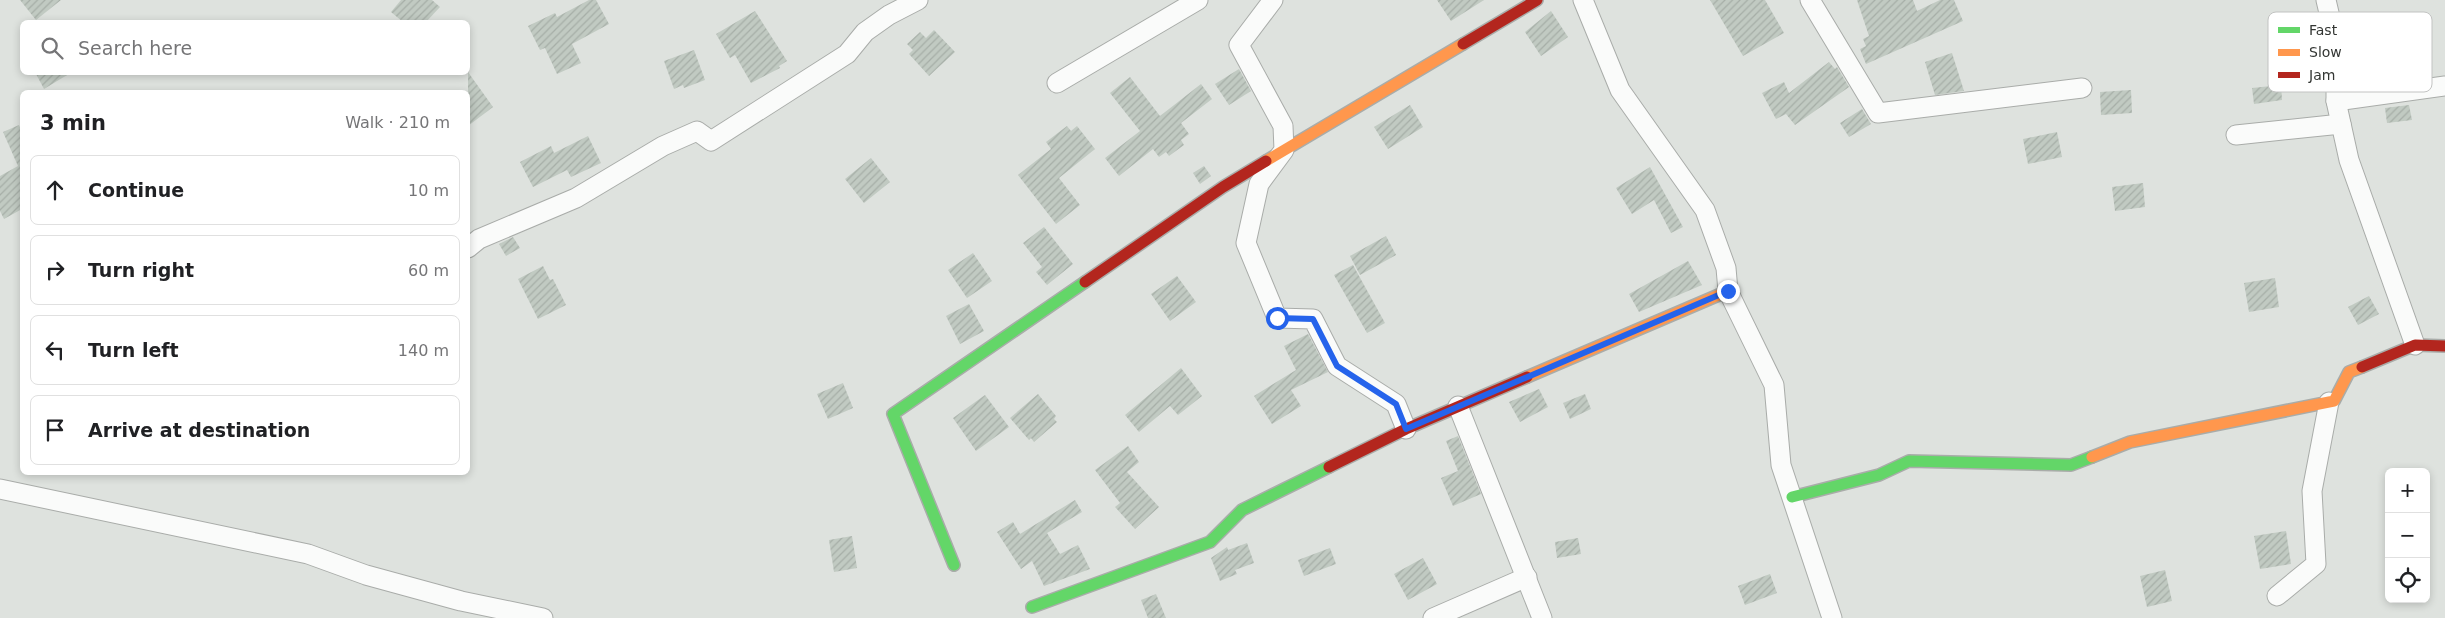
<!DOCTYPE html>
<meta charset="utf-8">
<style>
body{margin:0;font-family:"DejaVu Sans",sans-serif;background:#f6f6f6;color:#202124}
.controls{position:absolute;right:15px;bottom:15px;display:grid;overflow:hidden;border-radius:8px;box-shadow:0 2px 8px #0003}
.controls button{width:45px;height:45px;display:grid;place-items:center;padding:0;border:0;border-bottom:1px solid #e0e0e0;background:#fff;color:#202124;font:25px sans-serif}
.stop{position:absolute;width:15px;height:15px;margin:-11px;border:4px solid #2563eb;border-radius:50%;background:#fff}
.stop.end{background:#2563eb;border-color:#fff;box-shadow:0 1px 5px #0008}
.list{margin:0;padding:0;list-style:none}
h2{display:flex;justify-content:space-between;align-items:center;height:65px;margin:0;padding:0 20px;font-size:21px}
h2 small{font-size:16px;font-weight:400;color:#757577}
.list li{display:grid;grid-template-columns:32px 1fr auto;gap:15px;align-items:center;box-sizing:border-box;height:70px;margin:0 10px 10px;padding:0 10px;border:1px solid #e0e0e0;border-radius:8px}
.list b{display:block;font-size:19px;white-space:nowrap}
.list em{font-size:16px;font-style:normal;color:#757577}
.icon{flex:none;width:28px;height:28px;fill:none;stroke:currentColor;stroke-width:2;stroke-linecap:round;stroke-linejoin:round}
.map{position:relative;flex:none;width:2445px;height:618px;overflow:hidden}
.search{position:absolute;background:#fff;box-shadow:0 2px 8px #0003;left:20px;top:20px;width:450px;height:55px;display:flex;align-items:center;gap:12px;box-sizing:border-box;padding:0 18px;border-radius:8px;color:#757577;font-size:19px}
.panel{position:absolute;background:#fff;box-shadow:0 2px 8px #0003;left:20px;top:90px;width:450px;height:385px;border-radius:8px}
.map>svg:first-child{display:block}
.building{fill:url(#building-hatch)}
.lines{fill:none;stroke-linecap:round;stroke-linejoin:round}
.street-casing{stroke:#a9aca9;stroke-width:21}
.fast-casing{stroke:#a9aca9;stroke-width:14}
.slow-casing{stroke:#a9aca9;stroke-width:14}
.jam-casing{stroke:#a9aca9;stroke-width:14}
.street{stroke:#fafbfa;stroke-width:19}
.fast{stroke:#63d668;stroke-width:11}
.slow{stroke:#ff974d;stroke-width:11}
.jam{stroke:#b3261e;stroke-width:11}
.route{stroke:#2563eb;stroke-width:6}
.key{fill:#fff;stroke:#c2c3c2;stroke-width:1}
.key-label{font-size:14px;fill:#333633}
</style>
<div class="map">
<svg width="2445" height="618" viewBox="0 0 2445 618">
<defs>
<pattern id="building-hatch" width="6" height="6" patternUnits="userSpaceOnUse" patternTransform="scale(1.25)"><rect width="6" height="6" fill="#c1cac2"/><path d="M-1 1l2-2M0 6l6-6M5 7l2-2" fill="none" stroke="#a6aea7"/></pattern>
</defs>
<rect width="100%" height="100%" fill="#dee2de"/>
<g class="building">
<path d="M 20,0 L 61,0 L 36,20 Z"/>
<path d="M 401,0 L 432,0 L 440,7 L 426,22 L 403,22 L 391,12 Z"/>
<path d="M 589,0 L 596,0 L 609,24 L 572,44 L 581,63 L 557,74 L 545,48 L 540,50 L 528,26 L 555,13 L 557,17 Z"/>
<path d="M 1437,0 L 1484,0 L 1451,21 Z"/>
<path d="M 1710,0 L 1765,0 L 1784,33 L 1743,56 Z"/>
<path d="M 1857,0 L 1913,0 L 1917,11 L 1940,0 L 1954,0 L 1963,21 L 1866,64 L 1860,49 L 1866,46 L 1863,39 L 1869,36 Z"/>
<path d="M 755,11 L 787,61 L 779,66 L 780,68 L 751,83 L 735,55 L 730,58 L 716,34 Z"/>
<path d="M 1551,11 L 1568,37 L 1541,56 L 1525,32 Z"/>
<path d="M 934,30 L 955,52 L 929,76 L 909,54 L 913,50 L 907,44 L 920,32 L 926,38 Z"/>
<path d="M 694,50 L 705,80 L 684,88 L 683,85 L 674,89 L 664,61 Z"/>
<path d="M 1952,53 L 1964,91 L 1935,95 L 1925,62 Z"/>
<path d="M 1829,62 L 1835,69 L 1837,67 L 1849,87 L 1795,125 L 1786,114 L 1776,119 L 1762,93 L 1784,82 L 1789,93 Z"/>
<path d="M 1239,69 L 1251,91 L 1229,105 L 1215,84 Z"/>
<path d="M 35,72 L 72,72 L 44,89 Z"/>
<path d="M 468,72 L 493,107 L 468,126 Z"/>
<path d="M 1130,77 L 1160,116 L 1201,84 L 1212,99 L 1181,123 L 1189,134 L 1181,140 L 1184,145 L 1169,156 L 1166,152 L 1159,157 L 1153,149 L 1119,176 L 1105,158 L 1140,131 L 1110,93 Z"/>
<path d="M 2281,85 L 2282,100 L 2254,104 L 2252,88 Z"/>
<path d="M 2131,90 L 2132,113 L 2101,115 L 2100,92 Z"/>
<path d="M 1410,105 L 1423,127 L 1388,149 L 1374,127 Z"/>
<path d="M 2409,105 L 2412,120 L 2387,123 L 2385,108 Z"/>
<path d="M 1862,109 L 1871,124 L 1849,137 L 1840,123 Z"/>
<path d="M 19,125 L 22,132 L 22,209 L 4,219 L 0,211 L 0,176 L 18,166 L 3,132 Z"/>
<path d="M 1067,126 L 1071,131 L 1077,126 L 1095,149 L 1059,178 L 1080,205 L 1056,224 L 1018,175 L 1051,149 L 1046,142 Z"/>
<path d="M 2057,132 L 2062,157 L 2028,164 L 2023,139 Z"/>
<path d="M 588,136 L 601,163 L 571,177 L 567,170 L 533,187 L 520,162 L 551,146 L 554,153 Z"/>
<path d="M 871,158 L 890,182 L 864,203 L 845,179 Z"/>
<path d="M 1204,166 L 1211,176 L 1200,184 L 1193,173 Z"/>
<path d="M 1650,167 L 1683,227 L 1671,233 L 1654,200 L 1632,214 L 1616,188 Z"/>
<path d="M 2143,183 L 2145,207 L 2115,211 L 2112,187 Z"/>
<path d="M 1044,227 L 1073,264 L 1047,285 L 1036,272 L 1042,267 L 1023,243 Z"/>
<path d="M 1386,236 L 1396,255 L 1360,275 L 1350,256 Z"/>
<path d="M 513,237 L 520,248 L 506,256 L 499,244 Z"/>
<path d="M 973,253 L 992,281 L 967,298 L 948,270 Z"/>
<path d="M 1688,261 L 1702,285 L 1639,312 L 1629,294 Z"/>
<path d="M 1353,265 L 1385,323 L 1367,333 L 1334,275 Z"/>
<path d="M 543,266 L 550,280 L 553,279 L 566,305 L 538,319 L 518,279 Z"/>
<path d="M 1177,276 L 1196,302 L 1170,321 L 1151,294 Z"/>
<path d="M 2275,278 L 2279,307 L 2249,312 L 2244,283 Z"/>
<path d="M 2369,296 L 2379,314 L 2358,325 L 2348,307 Z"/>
<path d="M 969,304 L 984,331 L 960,344 L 946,316 Z"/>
<path d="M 1308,334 L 1328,372 L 1291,390 L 1301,406 L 1272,424 L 1254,396 L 1296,370 L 1284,346 Z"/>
<path d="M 1181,368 L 1202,396 L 1178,415 L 1170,406 L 1139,432 L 1125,415 Z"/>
<path d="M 843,383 L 853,408 L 828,419 L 817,394 Z"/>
<path d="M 1539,389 L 1548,407 L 1520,422 L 1509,402 Z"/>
<path d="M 1038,394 L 1056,416 L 1054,419 L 1057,422 L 1034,442 L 1031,438 L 1029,440 L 1010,418 Z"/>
<path d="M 1585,394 L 1591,409 L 1570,419 L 1563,403 Z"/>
<path d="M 985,395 L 1009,427 L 976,451 L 953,418 Z"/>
<path d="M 1458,436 L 1481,494 L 1453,506 L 1441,478 L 1458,471 L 1446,441 Z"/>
<path d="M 1128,446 L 1139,462 L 1127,472 L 1159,507 L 1135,529 L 1115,507 L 1120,503 L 1095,470 Z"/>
<path d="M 1075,500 L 1082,512 L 1047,533 L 1060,554 L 1078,545 L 1090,569 L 1044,586 L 1032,561 L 1021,569 L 997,532 L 1013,522 L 1020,534 Z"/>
<path d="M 2286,531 L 2291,564 L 2260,569 L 2254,536 Z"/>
<path d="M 852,536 L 857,568 L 834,572 L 829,540 Z"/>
<path d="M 1578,538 L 1581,554 L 1557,558 L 1555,542 Z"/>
<path d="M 1247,543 L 1254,563 L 1235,570 L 1237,574 L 1220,581 L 1211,558 L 1227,547 L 1228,550 Z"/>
<path d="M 1330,548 L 1336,564 L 1304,576 L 1298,560 Z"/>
<path d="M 1423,558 L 1437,584 L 1408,600 L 1394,574 Z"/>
<path d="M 2165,570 L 2172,601 L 2147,607 L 2140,576 Z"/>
<path d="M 1770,574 L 1777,593 L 1745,605 L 1738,586 Z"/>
<path d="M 1156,594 L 1166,618 L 1148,618 L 1141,600 Z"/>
</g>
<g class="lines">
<g class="street-casing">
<g id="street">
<path d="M 1273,0 L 1239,45 L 1283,126 L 1284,150 L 1259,184 L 1246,243 L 1277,318 L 1313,319 L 1337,366 L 1396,404 L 1406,429"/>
<path d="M 1583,0 L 1620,90 L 1705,210 L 1726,268 L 1728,291 L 1774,385 L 1781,465 L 1832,618"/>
<path d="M 1810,0 L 1878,113 L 2082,88"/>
<path d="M 2326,0 L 2336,43 L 2336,101 L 2349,160 L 2415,345"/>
<path d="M 1057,83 L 1198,0"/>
<path d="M 2336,101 L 2445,86"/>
<path d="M 2236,135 L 2341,124"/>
<path d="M 468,248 L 479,239 L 576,198 L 663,146 L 697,131 L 711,141 L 847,54 L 865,32 L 889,15 L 918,0"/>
<path d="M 1458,406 L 1542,618"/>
<path d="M 0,489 L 308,554 L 366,575 L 461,601 L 543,618"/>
<path d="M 2277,596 L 2316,564 L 2312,491 L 2329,402"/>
<path d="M 1433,618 L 1527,577"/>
</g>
</g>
<g class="fast-casing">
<g id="fast">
<path d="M 1792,497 L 1879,475 L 1909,461 L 2071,465 L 2092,457"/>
<path d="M 954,565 L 893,414 L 1085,282"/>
<path d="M 1032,607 L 1210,542 L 1242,510 L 1329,467"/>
</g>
</g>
<g class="slow-casing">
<g id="slow">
<path d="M 1266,161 L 1463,44"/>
<path d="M 1527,377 L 1728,291"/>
<path d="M 2092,457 L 2130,442 L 2334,401 L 2349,372 L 2362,367"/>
</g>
</g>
<g class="jam-casing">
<g id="jam">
<path d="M 1463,44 L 1537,0"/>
<path d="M 1085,282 L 1223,187 L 1266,161"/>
<path d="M 2362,367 L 2415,345 L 2445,346"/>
<path d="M 1329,467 L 1406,429 L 1527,377"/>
</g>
</g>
<use href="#street" class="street"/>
<use href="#fast" class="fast"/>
<use href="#slow" class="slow"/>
<use href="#jam" class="jam"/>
</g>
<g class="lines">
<path class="route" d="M 1277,318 L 1313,319 L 1337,366 L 1396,404 L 1406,429 L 1728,291"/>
</g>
<rect x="2268" y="12" width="164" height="80" rx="8" class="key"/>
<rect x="2278" y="27" width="22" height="6" fill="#63d668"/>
<rect x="2278" y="49" width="22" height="7" fill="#ff974d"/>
<rect x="2278" y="72" width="22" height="6" fill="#b3261e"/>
<g class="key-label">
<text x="2309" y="35">Fast</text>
<text x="2309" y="57">Slow</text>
<text x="2309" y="80">Jam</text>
</g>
</svg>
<div class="controls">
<button>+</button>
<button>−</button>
<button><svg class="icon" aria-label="locate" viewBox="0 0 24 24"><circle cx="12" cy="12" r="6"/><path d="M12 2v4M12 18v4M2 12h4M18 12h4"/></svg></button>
</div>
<div class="stop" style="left:1277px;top:318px"></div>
<div class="stop end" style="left:1728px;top:291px"></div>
<div class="search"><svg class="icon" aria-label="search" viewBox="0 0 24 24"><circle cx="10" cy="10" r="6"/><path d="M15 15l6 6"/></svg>Search here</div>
<section class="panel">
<h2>3 min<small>Walk · 210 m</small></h2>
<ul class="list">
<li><svg class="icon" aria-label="ahead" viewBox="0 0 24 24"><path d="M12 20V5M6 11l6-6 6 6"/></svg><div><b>Continue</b></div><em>10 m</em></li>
<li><svg class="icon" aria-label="right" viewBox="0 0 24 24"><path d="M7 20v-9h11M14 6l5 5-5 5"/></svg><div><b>Turn right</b></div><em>60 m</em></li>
<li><svg class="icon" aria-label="left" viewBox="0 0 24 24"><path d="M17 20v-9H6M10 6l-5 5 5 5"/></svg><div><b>Turn left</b></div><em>140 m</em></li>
<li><svg class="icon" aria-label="arrive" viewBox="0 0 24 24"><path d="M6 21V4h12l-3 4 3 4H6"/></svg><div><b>Arrive at destination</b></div></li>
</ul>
</section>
</div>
